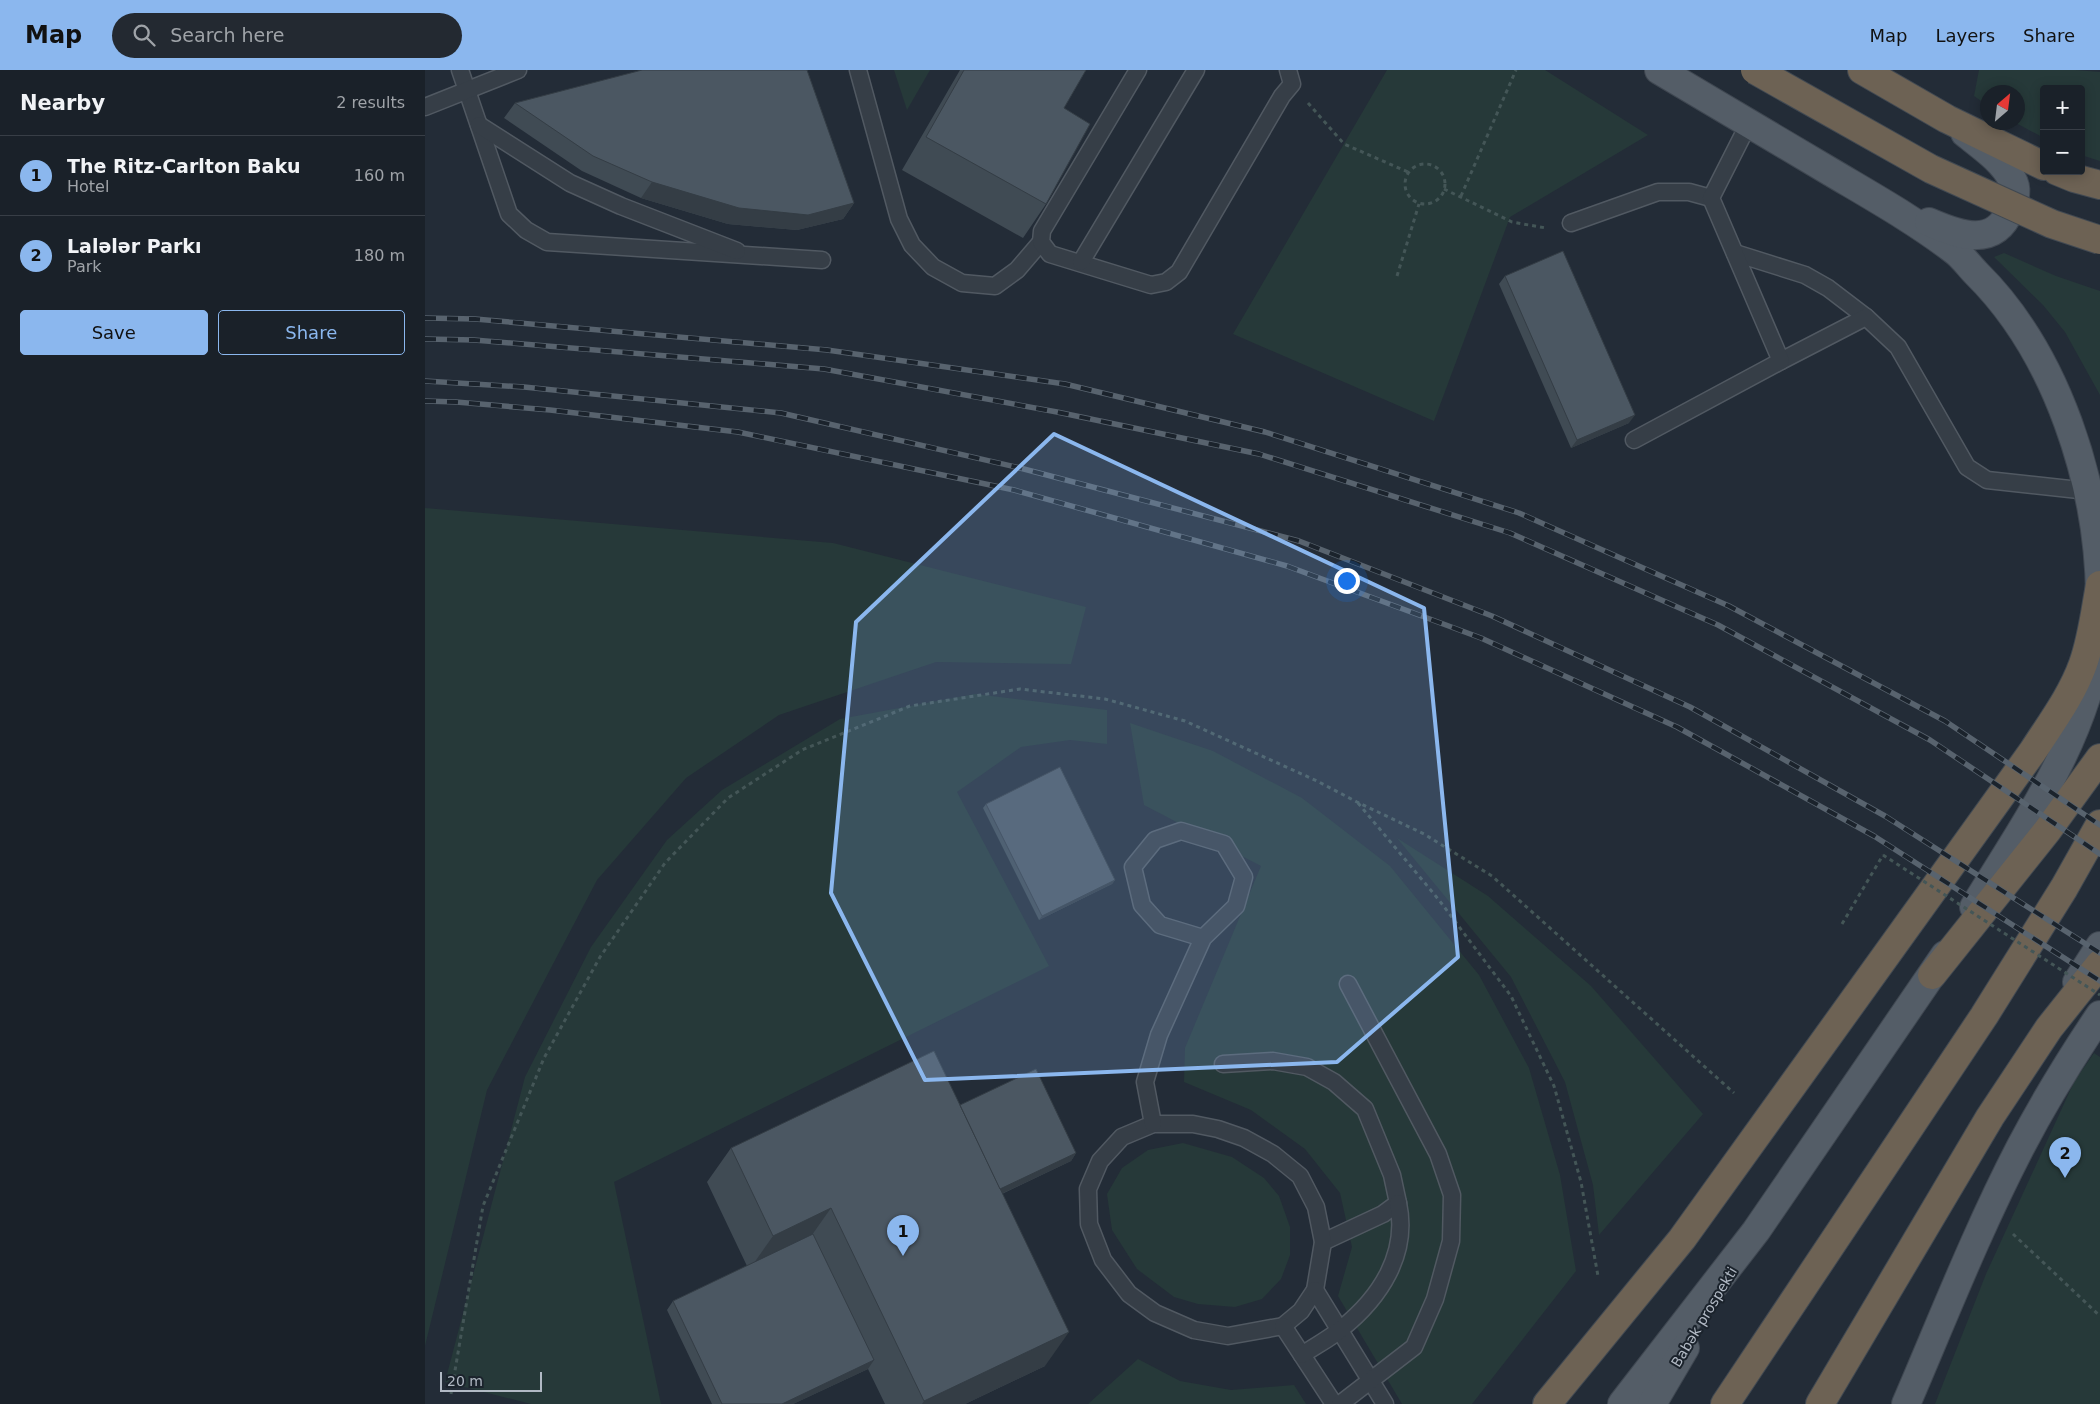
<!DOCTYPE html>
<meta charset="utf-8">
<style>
body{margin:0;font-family:"DejaVu Sans",sans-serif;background:#232931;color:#f1f3f6}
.controls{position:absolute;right:15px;top:15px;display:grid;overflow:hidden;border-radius:5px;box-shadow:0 2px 12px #0003}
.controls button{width:45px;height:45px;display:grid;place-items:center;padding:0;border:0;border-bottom:1px solid #383e46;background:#1a2129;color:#f1f3f6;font:25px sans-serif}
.compass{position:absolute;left:1555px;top:15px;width:45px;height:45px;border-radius:50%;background:#1a2129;box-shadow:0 2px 12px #0003;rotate:28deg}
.scale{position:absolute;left:15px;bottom:12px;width:102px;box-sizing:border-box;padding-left:5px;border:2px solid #b1b9c4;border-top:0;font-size:14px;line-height:18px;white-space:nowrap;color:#b1b9c4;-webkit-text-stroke:4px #1b232c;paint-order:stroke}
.you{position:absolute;left:921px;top:510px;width:18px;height:18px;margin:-12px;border:4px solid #fff;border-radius:50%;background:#1a73e8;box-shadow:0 0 0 8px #1a73e833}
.badge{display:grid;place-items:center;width:32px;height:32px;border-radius:50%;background:#8bb7ee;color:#111;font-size:16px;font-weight:700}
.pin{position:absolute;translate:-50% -41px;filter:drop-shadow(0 1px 2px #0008)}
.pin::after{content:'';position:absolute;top:26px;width:18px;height:15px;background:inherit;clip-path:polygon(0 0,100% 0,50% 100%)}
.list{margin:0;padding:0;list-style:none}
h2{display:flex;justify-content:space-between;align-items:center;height:65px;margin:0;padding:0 20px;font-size:21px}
h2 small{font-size:16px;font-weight:400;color:#9fa3a8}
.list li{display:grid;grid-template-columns:32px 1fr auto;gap:15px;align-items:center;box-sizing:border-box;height:80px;padding:0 20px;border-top:1px solid #383e46}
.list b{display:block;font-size:19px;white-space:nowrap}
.list p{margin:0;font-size:16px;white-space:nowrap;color:#9fa3a8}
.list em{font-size:16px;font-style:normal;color:#9fa3a8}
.actions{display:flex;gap:10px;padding:15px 20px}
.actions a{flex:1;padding:11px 0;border:1px solid #8bb7ee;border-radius:5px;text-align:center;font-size:18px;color:#8bb7ee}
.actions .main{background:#8bb7ee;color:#111}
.icon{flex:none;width:28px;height:28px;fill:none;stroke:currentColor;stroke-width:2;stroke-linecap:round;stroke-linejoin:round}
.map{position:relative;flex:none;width:1675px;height:1334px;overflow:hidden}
header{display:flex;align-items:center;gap:30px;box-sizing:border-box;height:70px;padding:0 25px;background:#8bb7ee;color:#111}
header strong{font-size:24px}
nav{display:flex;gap:28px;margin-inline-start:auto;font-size:18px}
.search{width:350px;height:45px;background:#232931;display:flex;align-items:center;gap:12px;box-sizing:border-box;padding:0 18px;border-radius:28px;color:#9fa3a8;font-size:19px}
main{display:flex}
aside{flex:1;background:#1a2129}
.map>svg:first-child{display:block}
.green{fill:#263939}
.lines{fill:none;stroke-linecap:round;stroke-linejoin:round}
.lane-casing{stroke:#515962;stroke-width:19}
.primary-casing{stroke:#3f4751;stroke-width:30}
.highway-casing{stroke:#414952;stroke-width:30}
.path{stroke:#445657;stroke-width:3;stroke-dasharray:4 4;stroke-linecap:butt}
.lane{stroke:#363e47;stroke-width:16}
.primary{stroke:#545d67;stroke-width:28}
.highway{stroke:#6d6254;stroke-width:28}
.rail-casing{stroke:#58636e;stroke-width:5.5}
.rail{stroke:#1b232c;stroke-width:4;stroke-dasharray:11;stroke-linecap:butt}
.highway-bridge-casing{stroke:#414952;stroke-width:30;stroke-linecap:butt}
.path-bridge{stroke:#445657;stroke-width:3;stroke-dasharray:4 4;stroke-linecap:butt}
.highway-bridge{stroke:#6d6254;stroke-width:28}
.wall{fill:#404b54}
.shaded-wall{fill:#343d45}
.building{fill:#4b5762;stroke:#343d45}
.marked{fill:#8bb7ee;fill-opacity:0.2;stroke:#8bb7ee;stroke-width:4;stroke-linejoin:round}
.labels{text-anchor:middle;stroke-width:4;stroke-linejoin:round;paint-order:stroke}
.street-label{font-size:14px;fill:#b1b9c4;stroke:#1b232c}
</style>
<header>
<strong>Map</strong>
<div class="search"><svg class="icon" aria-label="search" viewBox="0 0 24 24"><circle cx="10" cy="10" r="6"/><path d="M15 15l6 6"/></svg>Search here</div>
<nav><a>Map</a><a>Layers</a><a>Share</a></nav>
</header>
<main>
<aside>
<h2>Nearby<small>2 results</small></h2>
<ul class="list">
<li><span class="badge">1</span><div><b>The Ritz-Carlton Baku</b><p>Hotel</p></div><em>160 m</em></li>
<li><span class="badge">2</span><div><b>Lalələr Parkı</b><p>Park</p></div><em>180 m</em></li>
</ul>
<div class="actions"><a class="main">Save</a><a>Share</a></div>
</aside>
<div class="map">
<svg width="1675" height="1334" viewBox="0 0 1675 1334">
<rect width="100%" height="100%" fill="#232c37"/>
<g class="green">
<path d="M 469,0 L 505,0 L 482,40 Z"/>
<path d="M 962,0 L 1120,0 L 1223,65 L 1085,147 L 1009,351 L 808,264 Z"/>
<path d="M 1554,0 L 1651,0 L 1675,2 L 1675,91 L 1656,85 L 1656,19 L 1619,19 L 1619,68 L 1591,53 L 1592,52 L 1592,22 L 1562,22 L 1562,35 L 1549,26 Z"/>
<path d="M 1579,183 L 1631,206 L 1675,221 L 1675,325 L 1640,262 L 1618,235 L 1569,187 Z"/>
<path d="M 0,438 L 408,473 L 661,537 L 646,594 L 511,592 L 354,645 L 261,708 L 172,810 L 62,1020 L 0,1276 Z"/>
<path d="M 550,624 L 682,640 L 682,674 L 645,670 L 596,677 L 532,722 L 624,896 L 189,1112 L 236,1334 L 106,1334 L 20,1312 L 100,1007 L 166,877 L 242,770 L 297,720 L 415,649 Z"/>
<path d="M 705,653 L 788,681 L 877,728 L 965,796 L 1054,905 L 1104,998 L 1135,1105 L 1151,1201 L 1047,1334 L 977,1334 L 913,1226 L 927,1177 L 915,1123 L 880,1079 L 826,1040 L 759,1012 L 760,978 L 836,796 L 719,735 Z"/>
<path d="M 972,768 L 1063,826 L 1166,916 L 1278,1044 L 1174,1165 L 1168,1115 L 1140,1012 L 1086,907 Z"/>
<path d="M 1669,983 L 1675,987 L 1675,1334 L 1510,1334 L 1561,1204 L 1649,1012 Z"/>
<path d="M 758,1073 L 807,1087 L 839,1108 L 854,1126 L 865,1157 L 865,1185 L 856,1209 L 837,1229 L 810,1237 L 773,1234 L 749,1227 L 712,1199 L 687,1160 L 682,1124 L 697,1098 L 723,1080 Z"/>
<path d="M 713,1289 L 755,1311 L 806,1320 L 869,1315 L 881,1334 L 663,1334 Z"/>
</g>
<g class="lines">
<g class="lane-casing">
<g id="lane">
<path d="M 35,0 L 84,144 L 101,160 L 122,172 L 397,190"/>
<path d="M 433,0 L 474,149 L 487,175 L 508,197 L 537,213 L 570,216 L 592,200 L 616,172"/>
<path d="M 713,0 L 617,161 L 616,172 L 625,184 L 726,215 L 741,212 L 754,202 L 857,26 L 867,14 L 863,0"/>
<path d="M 0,37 L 93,0"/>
<path d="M 54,55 L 145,113 L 196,136 L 312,181"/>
<path d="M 1146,153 L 1233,122 L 1264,122 L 1286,128"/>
<path d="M 1310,183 L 1380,205 L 1403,218 L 1441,247"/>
<path d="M 656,192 L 771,0"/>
<path d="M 1356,291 L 1441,247 L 1473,277 L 1542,397 L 1562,410 L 1663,421"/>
<path d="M 1209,370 L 1356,291 L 1286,128 L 1324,53"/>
<path d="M 798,994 L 848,991 L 882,997 L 909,1012 L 940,1039 L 967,1105 L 973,1133 L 958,1144 L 898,1172"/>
<path d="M 728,1054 L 768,1054 L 793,1059 L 819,1068 L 848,1084 L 875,1106 L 891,1137 L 898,1172 L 890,1220 L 876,1241 L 858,1256 L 803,1266 L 769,1260 L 730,1243 L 704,1224 L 678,1190 L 664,1154 L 663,1119 L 675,1091 L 697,1067 Z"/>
<path d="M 728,1054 L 720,1012 L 734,965 L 778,868 L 811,836 L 819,807 L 799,774 L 756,761 L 730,770 L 708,797 L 717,835 L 735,855 L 778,868"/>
<path d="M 890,1220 L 960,1334"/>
<path d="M 858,1256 L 909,1334"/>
<path d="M 877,1285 C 890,1276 904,1269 916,1259 C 955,1228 984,1184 973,1133"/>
<path d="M 915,1334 L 989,1277 L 1010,1229 L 1026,1171 L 1027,1125 L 1013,1084 L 923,914"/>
</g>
</g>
<g class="primary-casing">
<g id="primary">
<path d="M 1234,0 C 1292,34 1349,68 1406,102 C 1448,127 1491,151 1530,181 C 1538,187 1544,196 1551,203 C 1632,283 1674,414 1675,526"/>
<path d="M 1504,152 C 1534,165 1570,179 1586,138 C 1590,128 1593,119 1587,109 C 1576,89 1557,77 1540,63"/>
<path d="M 1549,837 C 1601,752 1662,667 1675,566"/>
<path d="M 1652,912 L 1675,876"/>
<path d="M 1197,1334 L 1331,1161 L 1520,885"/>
<path d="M 1227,1334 L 1260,1278"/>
<path d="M 1481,1334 C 1518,1248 1552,1161 1595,1078 C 1619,1032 1646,988 1675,945"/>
</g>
</g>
<g class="highway-casing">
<g id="highway">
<path d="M 1437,0 L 1522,49 L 1619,96"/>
<path d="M 1632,101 L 1649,108 L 1675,115"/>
<path d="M 1507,905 L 1622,761 L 1675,688"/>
<path d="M 1122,1334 L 1257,1169 L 1608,681 C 1626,653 1647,625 1658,594 C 1667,569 1670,542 1675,515"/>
<path d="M 1300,1334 L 1559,946 L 1639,818 L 1675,754"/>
<path d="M 1395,1334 L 1565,1047 L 1624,958 L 1675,894"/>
</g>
</g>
<g class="path">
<path d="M 883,33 L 919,74 L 983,102"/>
<circle cx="1000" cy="114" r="20"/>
<path d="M 1019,119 L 1087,152 L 1121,158"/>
<path d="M 1036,126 L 1091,0"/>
<path d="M 972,206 L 994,134"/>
<path d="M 933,733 L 1014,830 L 1086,926 L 1129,1016 L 1156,1112 L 1173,1206"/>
<path d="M 1417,854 L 1458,785"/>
<path d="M 1588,1164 L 1675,1246"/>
<path d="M 26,1324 L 58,1136 L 119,988 L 175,887 L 240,793 L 303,728 L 377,680 L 485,636 L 595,619 L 680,629 L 760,651 L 892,711 L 932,732 L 999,764 L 1067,806 L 1309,1023"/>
</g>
<use href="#lane" class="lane"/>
<use href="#primary" class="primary"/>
<use href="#highway" class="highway"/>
<g class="rail-casing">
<g id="rail">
<path d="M 0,248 L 50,249 L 402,280 L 640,314 L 840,362 L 1094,443 L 1304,536 L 1520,651 L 1675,755"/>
<path d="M 0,269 L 49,270 L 399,299 L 632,342 L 834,384 L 1085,463 L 1293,555 L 1505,670 L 1675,784"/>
<path d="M 0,311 L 99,317 L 356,343 L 595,398 L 874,471 L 1067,546 L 1265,637 L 1460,746 L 1675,883"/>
<path d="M 0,331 L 31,332 L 125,340 L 313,362 L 589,420 L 862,496 L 1056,568 L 1252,657 L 1449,766 L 1675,911"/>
</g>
</g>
<use href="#rail" class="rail"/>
<g class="highway-bridge-casing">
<path id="highway-bridge" d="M 1330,0 L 1506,99 L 1627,154 L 1675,170"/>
</g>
<path class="path-bridge" d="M 1458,785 L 1675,925"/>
<use href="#highway-bridge" class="highway-bridge"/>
</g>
<g class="wall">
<path d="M 535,0 L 661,0 L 639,38 L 621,134 L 598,168 L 477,100 Z"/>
<path d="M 90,33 L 429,133 L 418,149 L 372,160 L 303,154 L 216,128 L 157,101 L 79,48 Z"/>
<path d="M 1080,206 L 1204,353 L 1146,378 L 1074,214 Z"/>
<path d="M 561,734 L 690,810 L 687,814 L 614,850 L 558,738 Z"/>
<path d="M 535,1035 L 651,1083 L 646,1091 L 577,1124 L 620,1296 L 540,1334 L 460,1334 L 443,1299 L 368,1334 L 287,1334 L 242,1240 L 248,1231 L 322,1196 L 282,1112 L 306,1078 Z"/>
</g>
<g class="shaded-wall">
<path d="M 227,112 L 429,133 L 418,149 L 372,160 L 303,154 L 216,128 Z"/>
<path d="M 1210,345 L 1204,353 L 1146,378 L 1152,370 Z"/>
<path d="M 690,810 L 687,814 L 614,850 L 617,846 Z"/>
<path d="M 651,1083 L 646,1091 L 544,1139 L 550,1131 Z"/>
<path d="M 406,1138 L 382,1172 L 324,1200 L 348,1166 Z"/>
<path d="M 644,1262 L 620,1296 L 540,1334 L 497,1334 L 499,1331 Z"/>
<path d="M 449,1290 L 443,1299 L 368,1334 L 357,1334 Z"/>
</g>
<g class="building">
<path d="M 217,0 L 382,0 L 429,133 L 383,145 L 314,138 L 227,112 L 168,86 L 90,33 Z"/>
<path d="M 539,0 L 661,0 L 639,38 L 665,54 L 621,134 L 501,67 Z"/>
<path d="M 1138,181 L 1210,345 L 1152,370 L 1080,206 Z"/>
<path d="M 635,697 L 690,810 L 617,846 L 561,734 Z"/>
<path d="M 509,981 L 644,1262 L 499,1331 L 406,1138 L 348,1166 L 306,1078 Z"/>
<path d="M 611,999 L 651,1083 L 575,1119 L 535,1035 Z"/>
<path d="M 388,1164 L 449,1290 L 357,1334 L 297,1334 L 248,1231 Z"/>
</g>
<path class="marked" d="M 629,364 L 999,538 L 1033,887 L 912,992 L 500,1010 L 406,823 L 431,552 Z"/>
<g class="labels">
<g class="street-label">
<text transform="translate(1279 1247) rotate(-59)" y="5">Babək prospekti</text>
</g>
</g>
</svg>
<div class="controls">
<button>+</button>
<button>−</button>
</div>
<svg class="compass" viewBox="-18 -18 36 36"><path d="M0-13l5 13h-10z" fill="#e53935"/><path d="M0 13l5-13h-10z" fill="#9fa3a8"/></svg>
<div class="scale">20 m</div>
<div class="you"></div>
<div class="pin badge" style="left:478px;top:1186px">1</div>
<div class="pin badge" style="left:1640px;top:1108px">2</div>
</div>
</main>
